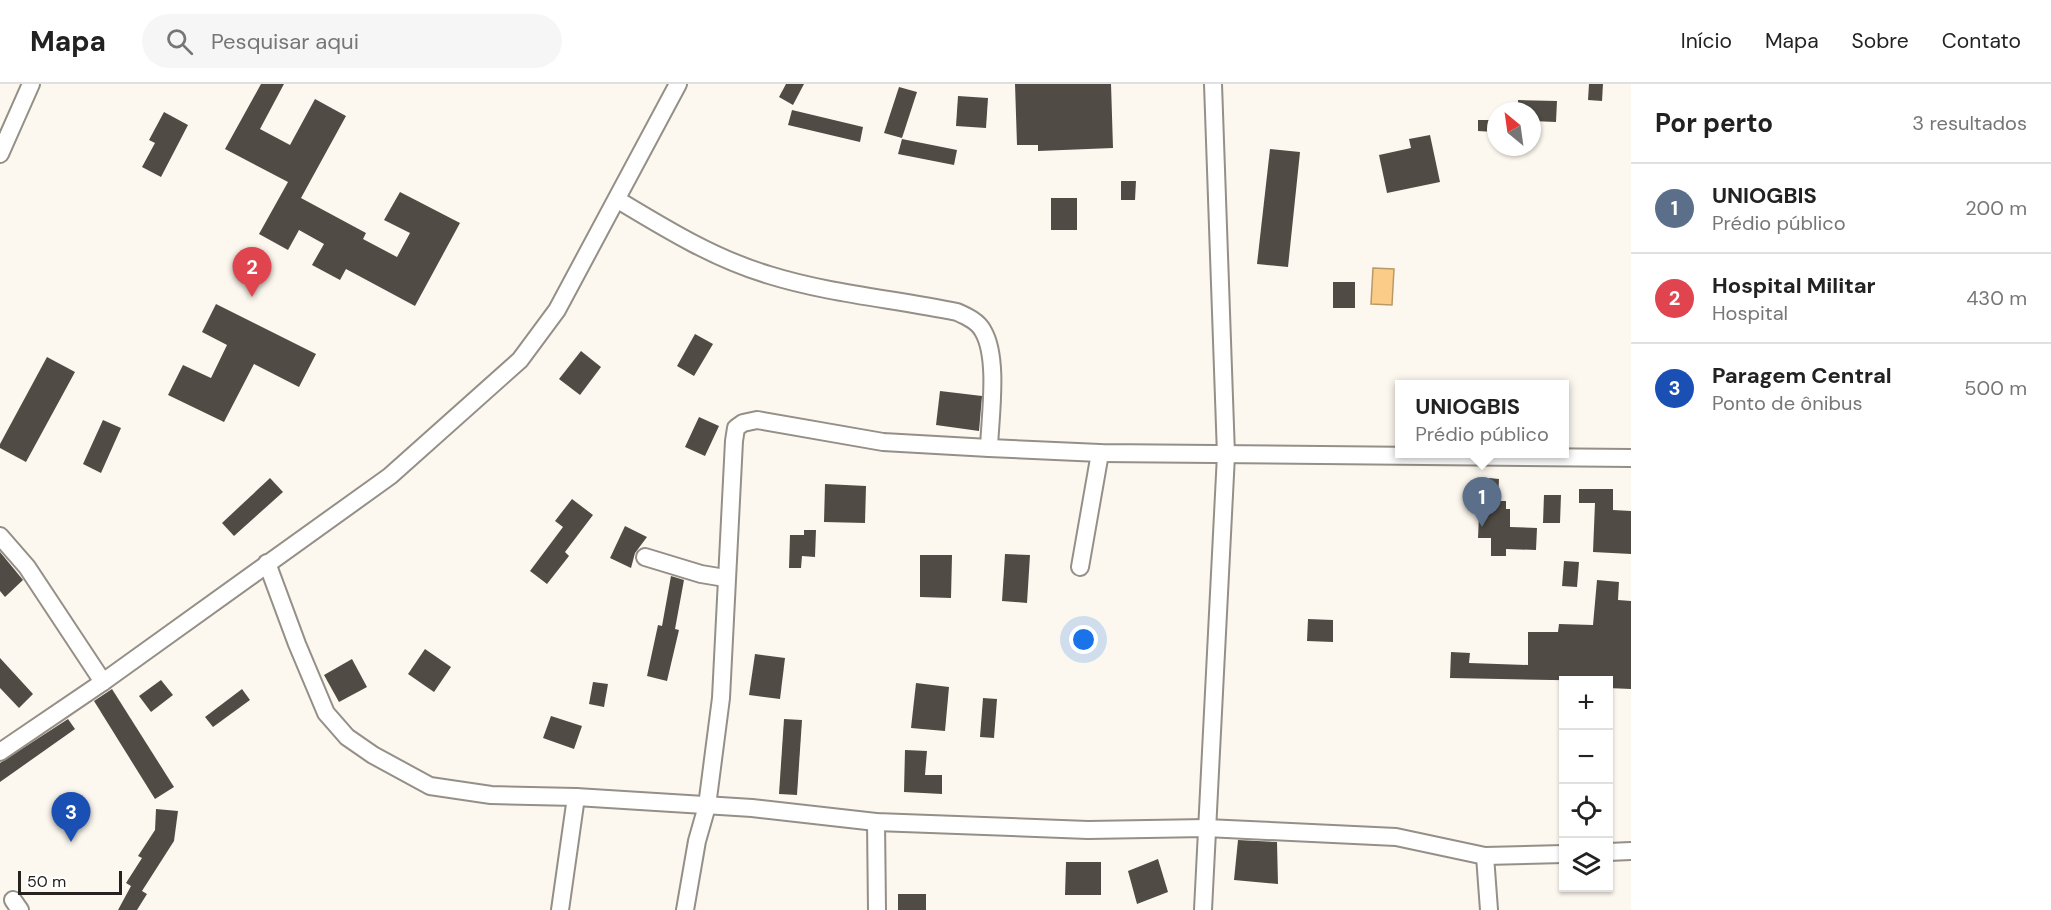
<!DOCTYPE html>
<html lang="pt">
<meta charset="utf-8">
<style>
body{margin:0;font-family:"DM Sans",sans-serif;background:#f6f6f6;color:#222}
.controls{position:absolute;right:18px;bottom:18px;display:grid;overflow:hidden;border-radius:0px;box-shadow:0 2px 4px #0004}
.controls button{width:54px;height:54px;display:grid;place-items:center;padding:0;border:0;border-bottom:2px solid #e0e0e0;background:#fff;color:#222;font:30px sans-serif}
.compass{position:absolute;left:1487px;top:18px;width:54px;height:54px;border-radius:50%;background:#fff;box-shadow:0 2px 4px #0004;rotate:331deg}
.scale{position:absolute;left:18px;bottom:15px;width:104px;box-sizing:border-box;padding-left:6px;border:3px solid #25221f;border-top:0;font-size:16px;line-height:21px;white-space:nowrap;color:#25221f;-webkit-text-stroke:4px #fff;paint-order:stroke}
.you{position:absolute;left:1084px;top:556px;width:21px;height:21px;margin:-15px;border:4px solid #fff;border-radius:50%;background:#1a73e8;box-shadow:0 0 0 9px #1a73e833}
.badge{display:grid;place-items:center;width:39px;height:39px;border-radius:50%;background:#1a73e8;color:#fff;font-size:20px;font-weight:700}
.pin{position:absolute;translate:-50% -50px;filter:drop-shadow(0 2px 3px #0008)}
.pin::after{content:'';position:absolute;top:32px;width:21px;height:18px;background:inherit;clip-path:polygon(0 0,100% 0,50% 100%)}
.popup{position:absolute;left:1395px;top:296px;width:174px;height:78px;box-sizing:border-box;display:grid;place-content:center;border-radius:0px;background:#fff;filter:drop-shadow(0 2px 4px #0005);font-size:20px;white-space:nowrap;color:#767676}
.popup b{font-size:22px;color:#222}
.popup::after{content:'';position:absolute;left:50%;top:100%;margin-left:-12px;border:12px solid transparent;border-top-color:#fff}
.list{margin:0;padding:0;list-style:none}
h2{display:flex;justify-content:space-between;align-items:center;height:78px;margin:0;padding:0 24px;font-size:26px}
h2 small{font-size:20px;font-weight:400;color:#767676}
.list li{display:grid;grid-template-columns:39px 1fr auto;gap:18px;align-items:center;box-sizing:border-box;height:90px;padding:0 24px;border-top:2px solid #e0e0e0}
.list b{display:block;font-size:22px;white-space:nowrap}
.list p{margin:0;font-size:20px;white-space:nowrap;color:#767676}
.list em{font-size:20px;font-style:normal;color:#767676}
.icon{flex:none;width:33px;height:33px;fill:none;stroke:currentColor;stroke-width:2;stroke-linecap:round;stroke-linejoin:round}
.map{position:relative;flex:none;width:1631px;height:826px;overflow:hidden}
header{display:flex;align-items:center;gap:36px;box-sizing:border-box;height:84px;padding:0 30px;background:#fff;border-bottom:2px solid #e0e0e0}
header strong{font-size:28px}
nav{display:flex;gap:33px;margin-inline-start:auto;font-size:21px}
.search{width:420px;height:54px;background:#f6f6f6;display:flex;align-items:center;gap:15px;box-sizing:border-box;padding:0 21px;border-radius:33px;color:#767676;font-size:22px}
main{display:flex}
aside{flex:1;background:#fff}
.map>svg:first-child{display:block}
.water{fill:#facc87;stroke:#ba9968;stroke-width:1.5}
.building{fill:#504c45}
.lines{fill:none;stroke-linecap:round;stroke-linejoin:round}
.street-casing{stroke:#948f87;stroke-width:20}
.street{stroke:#fff;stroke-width:16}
</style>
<header>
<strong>Mapa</strong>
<div class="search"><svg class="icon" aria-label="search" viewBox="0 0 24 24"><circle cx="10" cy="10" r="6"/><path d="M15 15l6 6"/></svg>Pesquisar aqui</div>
<nav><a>Início</a><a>Mapa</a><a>Sobre</a><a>Contato</a></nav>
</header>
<main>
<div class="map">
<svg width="1631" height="826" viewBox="0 0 1631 826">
<rect width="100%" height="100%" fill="#fdf8ef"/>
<path class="water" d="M 1373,184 L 1394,185 L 1392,221 L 1371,220 Z"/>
<g class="building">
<path d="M 261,0 L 284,0 L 260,45 L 290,61 L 315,15 L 346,32 L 301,114 L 366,149 L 363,155 L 397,173 L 410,149 L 384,136 L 400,108 L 460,139 L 415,222 L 346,185 L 340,196 L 312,181 L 324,160 L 299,146 L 288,166 L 259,150 L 288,98 L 225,65 Z"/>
<path d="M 786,0 L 804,0 L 793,21 L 779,13 Z"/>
<path d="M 1015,0 L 1111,0 L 1113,64 L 1038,67 L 1038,61 L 1017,61 Z"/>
<path d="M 1589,0 L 1603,0 L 1602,17 L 1588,16 Z"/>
<path d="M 899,3 L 917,8 L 902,54 L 884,49 Z"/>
<path d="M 958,12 L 988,14 L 986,44 L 956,42 Z"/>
<path d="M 1518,16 L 1557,17 L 1556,38 L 1532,37 L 1532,27 L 1518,27 Z"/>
<path d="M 792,26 L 863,43 L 860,58 L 788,41 Z"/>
<path d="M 164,28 L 188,41 L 161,93 L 142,83 L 155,59 L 149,56 Z"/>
<path d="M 1478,36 L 1494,36 L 1494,48 L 1478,47 Z"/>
<path d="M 1430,51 L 1440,98 L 1387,109 L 1379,71 L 1411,64 L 1409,55 Z"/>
<path d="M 902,55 L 957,66 L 954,81 L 898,70 Z"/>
<path d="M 1270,65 L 1300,68 L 1288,183 L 1257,180 Z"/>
<path d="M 1121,97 L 1136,97 L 1135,116 L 1121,116 Z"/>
<rect x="1051" y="114" width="26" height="32"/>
<rect x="1333" y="198" width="22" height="26"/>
<path d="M 216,220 L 316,270 L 299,303 L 254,280 L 224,338 L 168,311 L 183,281 L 211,294 L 227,261 L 202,248 Z"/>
<path d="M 695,250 L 713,260 L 694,292 L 677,282 Z"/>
<path d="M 581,267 L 601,283 L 580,311 L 559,295 Z"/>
<path d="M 47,273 L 75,288 L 26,378 L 0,364 L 0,360 Z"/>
<path d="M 940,307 L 982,312 L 979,347 L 936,341 Z"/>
<path d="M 699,333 L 719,342 L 705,372 L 685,363 Z"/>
<path d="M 103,336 L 121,344 L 101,389 L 83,380 Z"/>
<path d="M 270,394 L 283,408 L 234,452 L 222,439 Z"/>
<path d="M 1489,394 L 1499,395 L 1498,417 L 1506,417 L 1506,425 L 1510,425 L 1510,443 L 1537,444 L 1536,466 L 1506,465 L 1506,472 L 1491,472 L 1491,454 L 1478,454 L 1479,432 L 1487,433 Z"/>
<path d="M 825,400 L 866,402 L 865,439 L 824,438 Z"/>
<path d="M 1579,405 L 1613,405 L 1613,426 L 1631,427 L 1631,470 L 1593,468 L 1595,419 L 1579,419 Z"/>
<path d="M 1544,411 L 1561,411 L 1560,439 L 1543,439 Z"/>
<path d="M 572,415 L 593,431 L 565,468 L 569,472 L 547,500 L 530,487 L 563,443 L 555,437 Z"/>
<path d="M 625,442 L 647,453 L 635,469 L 631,484 L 610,474 Z"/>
<path d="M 804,446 L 816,446 L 815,473 L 802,472 L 801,484 L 789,484 L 790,451 L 804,451 Z"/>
<path d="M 0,468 L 23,496 L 5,513 L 0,507 Z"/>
<path d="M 1005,470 L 1030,471 L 1027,519 L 1002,517 Z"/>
<path d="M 920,471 L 952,471 L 951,514 L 920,513 Z"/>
<path d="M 1564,477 L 1579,478 L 1577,503 L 1562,502 Z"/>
<path d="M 671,492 L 684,496 L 675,545 L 679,546 L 667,597 L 647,592 L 658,541 L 662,542 Z"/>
<path d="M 1597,496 L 1619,498 L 1618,516 L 1631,517 L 1631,605 L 1608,604 L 1608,597 L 1450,594 L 1451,568 L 1470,569 L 1469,579 L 1528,581 L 1528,548 L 1558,548 L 1559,540 L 1593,541 Z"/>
<path d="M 1308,535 L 1333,536 L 1333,558 L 1307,557 Z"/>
<path d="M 425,565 L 451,583 L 434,608 L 408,590 Z"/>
<path d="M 755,570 L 785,574 L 780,615 L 749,611 Z"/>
<path d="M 0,574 L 33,610 L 19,624 L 0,604 Z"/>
<path d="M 352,575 L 367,603 L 339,618 L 324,591 Z"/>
<path d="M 161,596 L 173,611 L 151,628 L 139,612 Z"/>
<path d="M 593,598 L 608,600 L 604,623 L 589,620 Z"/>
<path d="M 916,599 L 949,603 L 945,647 L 911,644 Z"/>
<path d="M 112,605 L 174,703 L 155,715 L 94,617 Z"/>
<path d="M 242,605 L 250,616 L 213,643 L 205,633 Z"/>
<path d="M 983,614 L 997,615 L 994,654 L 980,653 Z"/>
<path d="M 551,632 L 582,642 L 574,665 L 543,654 Z"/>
<path d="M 68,635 L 75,645 L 0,698 L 0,679 Z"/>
<path d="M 784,635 L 802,636 L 797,711 L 779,710 Z"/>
<path d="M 905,666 L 927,667 L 925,691 L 942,691 L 942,710 L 904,708 Z"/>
<path d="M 156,725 L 178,727 L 174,757 L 142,807 L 147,810 L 137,826 L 118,826 L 131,802 L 126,799 L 142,774 L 138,772 L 155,746 Z"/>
<path d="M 1238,756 L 1277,758 L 1278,800 L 1234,796 Z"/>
<path d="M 1158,775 L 1168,808 L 1137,820 L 1128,787 Z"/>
<path d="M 1066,778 L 1101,778 L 1101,811 L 1065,811 Z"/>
<rect x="898" y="810" width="28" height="16"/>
</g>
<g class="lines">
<g class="street-casing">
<g id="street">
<path d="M 0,70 L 31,0"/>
<path d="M 618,116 C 666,145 715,175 769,191 C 830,210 895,215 957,228 C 966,232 978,237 983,247 C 999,274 990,333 989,364"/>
<path d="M 0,452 L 27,483 L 103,598"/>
<path d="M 645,473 L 701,490 L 725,494"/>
<path d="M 267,479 L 297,560 L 326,629 L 347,653 L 373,671 L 430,702 L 491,711 L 576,713 L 752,724 L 876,738 L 1088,746 L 1206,744 L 1396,753 L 1485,772 L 1564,770"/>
<path d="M 1080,483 L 1100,369"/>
<path d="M 0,668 L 103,598 L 390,392 L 520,276 L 557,226 L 678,0"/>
<path d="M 876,738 L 877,826"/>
<path d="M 1608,768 L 1631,767"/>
<path d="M 1485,772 L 1489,826"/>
<path d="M 13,816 L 20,826"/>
<path d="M 560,826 L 576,713"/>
<path d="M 685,826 L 697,757 L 707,722 L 721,614 L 734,357 L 736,344 L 743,339 L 757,336 L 883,358 L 989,364 L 1100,369 L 1631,374"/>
<path d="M 1203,826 L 1226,371 L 1213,0"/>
</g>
</g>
<use href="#street" class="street"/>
</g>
</svg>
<div class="controls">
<button>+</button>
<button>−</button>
<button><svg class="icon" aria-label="locate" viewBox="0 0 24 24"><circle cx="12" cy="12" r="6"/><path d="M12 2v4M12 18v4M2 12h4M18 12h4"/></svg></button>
<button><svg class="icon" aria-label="layers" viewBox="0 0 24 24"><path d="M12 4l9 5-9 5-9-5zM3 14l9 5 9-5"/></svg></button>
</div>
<svg class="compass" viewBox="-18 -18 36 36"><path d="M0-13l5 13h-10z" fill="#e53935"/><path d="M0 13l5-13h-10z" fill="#767676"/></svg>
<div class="scale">50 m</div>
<div class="you"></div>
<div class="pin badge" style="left:1482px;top:443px;background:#5c6f8a">1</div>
<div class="popup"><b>UNIOGBIS</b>Prédio público</div>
<div class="pin badge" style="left:252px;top:213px;background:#e0444e">2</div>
<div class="pin badge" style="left:71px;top:758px;background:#1a4fb4">3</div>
</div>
<aside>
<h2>Por perto<small>3 resultados</small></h2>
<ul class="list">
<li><span class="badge" style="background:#5c6f8a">1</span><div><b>UNIOGBIS</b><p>Prédio público</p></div><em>200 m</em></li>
<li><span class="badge" style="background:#e0444e">2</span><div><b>Hospital Militar</b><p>Hospital</p></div><em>430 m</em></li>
<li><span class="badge" style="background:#1a4fb4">3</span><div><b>Paragem Central</b><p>Ponto de ônibus</p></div><em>500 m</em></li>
</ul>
</aside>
</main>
